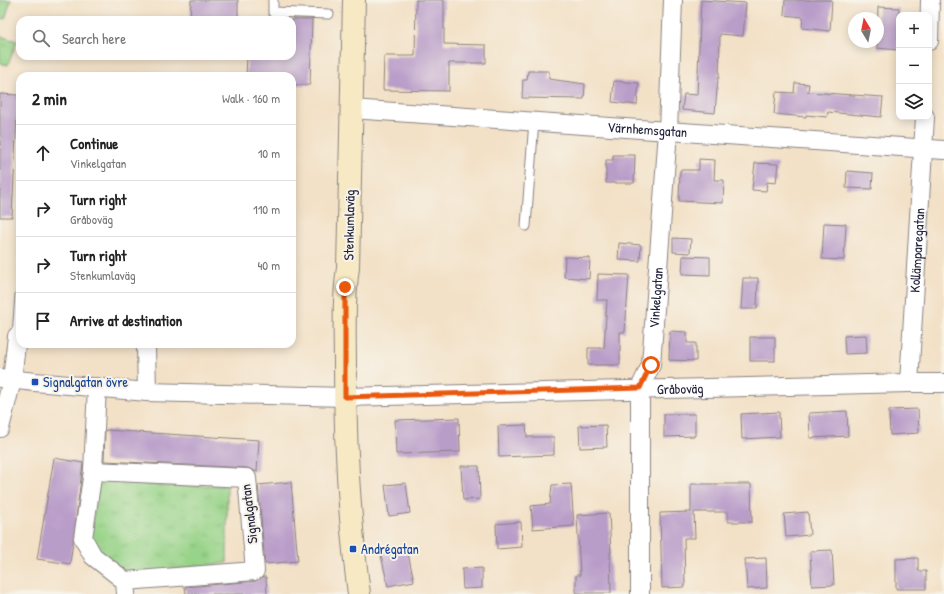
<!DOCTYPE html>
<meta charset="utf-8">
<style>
body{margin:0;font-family:"Patrick Hand",sans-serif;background:#f2f2f2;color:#222}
.controls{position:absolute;right:12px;top:12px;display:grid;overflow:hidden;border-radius:8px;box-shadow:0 2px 10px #0003}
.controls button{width:36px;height:36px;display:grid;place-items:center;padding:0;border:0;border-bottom:1px solid #e0e0e0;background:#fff;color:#222;font:20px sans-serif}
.compass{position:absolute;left:848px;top:12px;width:36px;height:36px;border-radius:50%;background:#fff;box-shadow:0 2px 10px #0003;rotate:350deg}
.stop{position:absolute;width:12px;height:12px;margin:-9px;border:3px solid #ea580c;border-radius:50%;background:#fff}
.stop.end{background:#ea580c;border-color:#fff;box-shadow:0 1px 4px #0008}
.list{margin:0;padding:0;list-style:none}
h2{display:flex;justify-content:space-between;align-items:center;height:52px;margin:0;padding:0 16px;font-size:17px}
h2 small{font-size:13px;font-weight:400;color:#767676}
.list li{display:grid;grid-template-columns:26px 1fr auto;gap:12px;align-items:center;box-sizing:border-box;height:56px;padding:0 16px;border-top:1px solid #e0e0e0}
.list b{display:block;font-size:15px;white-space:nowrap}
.list p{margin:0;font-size:13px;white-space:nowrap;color:#767676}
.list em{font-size:13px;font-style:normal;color:#767676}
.icon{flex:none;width:22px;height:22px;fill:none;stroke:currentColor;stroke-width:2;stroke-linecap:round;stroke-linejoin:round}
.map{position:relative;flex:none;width:944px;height:594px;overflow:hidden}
.search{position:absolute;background:#fff;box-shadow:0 2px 10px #0003;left:16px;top:16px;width:280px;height:44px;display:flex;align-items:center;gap:10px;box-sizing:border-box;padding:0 14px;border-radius:12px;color:#767676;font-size:15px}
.panel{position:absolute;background:#fff;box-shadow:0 2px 10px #0003;left:16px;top:72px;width:280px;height:276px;border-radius:12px}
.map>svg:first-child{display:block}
.grass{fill:url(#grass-tufts);stroke:#5c7a62}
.pitch{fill:#97d388;stroke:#5c7a62}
.building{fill:#b99dc9}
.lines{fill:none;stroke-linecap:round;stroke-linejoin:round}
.lane-casing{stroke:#8a8281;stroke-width:11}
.street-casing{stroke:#8a8281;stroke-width:20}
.secondary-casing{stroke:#8a8281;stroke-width:24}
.lane{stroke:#fff;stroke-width:9}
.street{stroke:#fff;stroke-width:18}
.secondary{stroke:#f6e9c3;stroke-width:22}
.route{stroke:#ea580c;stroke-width:5}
.transit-dot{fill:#1a4fb4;stroke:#f7f3e8;stroke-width:1.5}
.labels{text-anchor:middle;stroke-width:4;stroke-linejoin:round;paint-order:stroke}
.street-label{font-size:14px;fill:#22223b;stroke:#f7f3e8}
.transit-label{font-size:14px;fill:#164399;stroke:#f7f3e8;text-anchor:start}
</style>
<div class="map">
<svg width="944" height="594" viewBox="0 0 944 594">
<defs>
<pattern id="grass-tufts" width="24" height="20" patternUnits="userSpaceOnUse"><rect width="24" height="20" fill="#97d388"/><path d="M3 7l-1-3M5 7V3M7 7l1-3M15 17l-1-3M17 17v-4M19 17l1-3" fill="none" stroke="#82b576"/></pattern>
</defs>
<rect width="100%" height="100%" fill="#f7f3e8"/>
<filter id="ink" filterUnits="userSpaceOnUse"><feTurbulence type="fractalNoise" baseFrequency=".025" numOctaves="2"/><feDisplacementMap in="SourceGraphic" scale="8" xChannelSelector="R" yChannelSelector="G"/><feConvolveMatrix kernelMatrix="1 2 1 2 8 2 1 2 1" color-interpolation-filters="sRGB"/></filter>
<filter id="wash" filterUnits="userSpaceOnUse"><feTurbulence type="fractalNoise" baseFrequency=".012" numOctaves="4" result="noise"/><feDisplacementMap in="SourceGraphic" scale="16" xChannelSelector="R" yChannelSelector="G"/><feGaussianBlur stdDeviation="0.9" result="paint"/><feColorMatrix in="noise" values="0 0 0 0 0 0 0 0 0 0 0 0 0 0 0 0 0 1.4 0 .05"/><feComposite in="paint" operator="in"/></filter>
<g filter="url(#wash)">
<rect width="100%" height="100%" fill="#f3e1c7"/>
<g class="grass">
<path d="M 0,36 L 17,41 L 8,65 L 0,63 Z"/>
<path d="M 99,479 L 164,486 L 227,485 L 227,563 L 130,574 L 98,552 L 90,537 Z"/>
</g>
<path class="pitch" d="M 0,0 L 11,0 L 5,19 L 0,18 Z"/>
<g id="blocks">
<g class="building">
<path d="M 191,0 L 238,0 L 238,20 L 190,20 Z"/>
<path d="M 416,0 L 444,0 L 444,44 L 486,45 L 486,63 L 449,63 L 449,91 L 383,90 L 384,56 L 415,56 Z"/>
<path d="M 701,0 L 746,3 L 743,36 L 720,34 L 719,78 L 718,78 L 715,113 L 682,110 L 684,94 L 697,95 Z"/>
<path d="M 785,0 L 832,0 L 830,31 L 802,28 L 803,17 L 784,15 Z"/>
<path d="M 878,7 L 899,8 L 898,50 L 877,48 Z"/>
<path d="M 292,19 L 312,19 L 310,85 L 292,85 L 292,76 L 246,76 L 247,56 L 292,56 Z"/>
<path d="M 528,71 L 549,71 L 549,79 L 585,84 L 584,99 L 522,98 L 523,80 L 527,80 Z"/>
<path d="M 614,81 L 639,83 L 637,105 L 612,102 Z"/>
<path d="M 795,83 L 809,84 L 808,92 L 883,97 L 881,117 L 828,112 L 827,117 L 806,115 L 806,117 L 774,114 L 776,92 L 794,93 Z"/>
<path d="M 0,94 L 18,95 L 12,217 L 0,217 Z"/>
<path d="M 613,155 L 635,155 L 634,183 L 606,183 L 606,160 L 613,160 Z"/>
<path d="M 699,159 L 715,160 L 714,180 L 724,180 L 723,203 L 679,201 L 680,170 L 699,170 Z"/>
<path d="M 755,163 L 778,164 L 776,183 L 767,182 L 766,191 L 752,190 Z"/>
<path d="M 847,171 L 873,173 L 872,189 L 846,188 Z"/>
<path d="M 824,223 L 846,224 L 844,260 L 822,259 Z"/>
<path d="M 673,238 L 691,239 L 690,253 L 673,252 Z"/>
<path d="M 619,243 L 641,245 L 640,261 L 618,260 Z"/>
<path d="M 683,256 L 710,257 L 710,275 L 682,274 Z"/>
<path d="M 565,257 L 590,258 L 589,279 L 564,277 Z"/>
<path d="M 598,274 L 629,275 L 625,332 L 620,332 L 620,365 L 588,365 L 588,348 L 604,348 L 607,300 L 597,300 Z"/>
<path d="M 743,278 L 758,278 L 757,309 L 741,309 Z"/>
<path d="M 670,331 L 687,332 L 687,343 L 696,343 L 696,361 L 669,360 Z"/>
<path d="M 866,335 L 867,353 L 845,354 L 844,336 Z"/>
<rect x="750" y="337" width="25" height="24"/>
<path d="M 918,409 L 919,433 L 890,435 L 889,410 Z"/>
<path d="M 847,411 L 848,436 L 810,438 L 809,413 Z"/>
<path d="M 779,412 L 780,437 L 742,439 L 741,414 Z"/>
<path d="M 664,414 L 695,414 L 695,436 L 664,437 Z"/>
<path d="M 459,418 L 460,452 L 396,454 L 395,420 Z"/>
<path d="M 526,425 L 527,437 L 554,437 L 554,455 L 499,457 L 498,426 Z"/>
<path d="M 606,425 L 607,447 L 580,448 L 579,426 Z"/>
<path d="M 105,430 L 259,440 L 257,472 L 247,468 L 104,461 Z"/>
<path d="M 54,458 L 83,463 L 70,564 L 37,559 Z"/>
<path d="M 461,466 L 479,466 L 480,499 L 463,500 Z"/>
<path d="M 291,482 L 298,561 L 265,564 L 258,485 Z"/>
<path d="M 406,483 L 410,513 L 389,516 L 385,485 Z"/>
<path d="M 571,484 L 574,526 L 533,529 L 531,506 L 550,504 L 552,485 Z"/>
<path d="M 691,484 L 751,484 L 752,522 L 728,522 L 728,512 L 694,512 L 695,538 L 684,538 L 685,587 L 662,588 L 660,513 L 691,512 Z"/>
<path d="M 808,512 L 810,535 L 786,537 L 784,514 Z"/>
<path d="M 609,513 L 611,553 L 610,553 L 611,593 L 576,593 L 576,575 L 580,575 L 577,515 Z"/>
<path d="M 521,522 L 522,547 L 497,549 L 496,524 Z"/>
<path d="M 407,549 L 414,581 L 388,586 L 381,555 Z"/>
<path d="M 832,550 L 834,585 L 812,586 L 810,551 Z"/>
<path d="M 766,558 L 767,588 L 747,589 L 745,559 Z"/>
<path d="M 918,558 L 918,571 L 926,571 L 926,589 L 896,589 L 896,559 Z"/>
<path d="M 482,568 L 482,588 L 463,589 L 462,569 Z"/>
<path d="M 263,577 L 266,577 L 267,594 L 186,594 L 185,587 L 256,581 Z"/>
</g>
</g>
</g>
<g filter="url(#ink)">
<use href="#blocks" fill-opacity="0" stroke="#8a8281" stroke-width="1"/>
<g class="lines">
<g class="lane-casing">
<g id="lane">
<path d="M 273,0 L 273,12 L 329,14"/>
<path d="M 526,226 L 534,121"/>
<path d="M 17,336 L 20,295"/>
</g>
</g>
<g class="street-casing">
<g id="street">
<path d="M 929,41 L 930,0"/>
<path id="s1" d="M 351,109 L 944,150"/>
<path d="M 146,347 L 147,392"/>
<path id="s2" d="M 0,378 L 35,382 L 147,392 L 345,397 L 909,383 L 944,383"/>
<path id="s3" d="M 909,383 L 925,117"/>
<path d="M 0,428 L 12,380 L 17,336"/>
<path d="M 93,471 L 97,387"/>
<path d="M 125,581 L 255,571 L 247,478 L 93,471 L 83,538 L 93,556 L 125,581 L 126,594"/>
<path id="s4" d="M 640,594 L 640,388 L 651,365 L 668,131 L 673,0"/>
</g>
</g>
<g class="secondary-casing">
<path id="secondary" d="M 354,0 L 348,268 C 343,300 345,334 345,366 C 345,442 349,518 359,594"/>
</g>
<use href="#lane" class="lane"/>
<use href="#street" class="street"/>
<use href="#secondary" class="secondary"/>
</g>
</g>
<g class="lines" filter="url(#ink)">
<path class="route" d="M 345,287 L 345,397 L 640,388 L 651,365"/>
</g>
<g class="transit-dot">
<rect x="31" y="378" width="8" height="8" rx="2"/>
<rect x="349" y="545" width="8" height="8" rx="2"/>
</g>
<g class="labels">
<g class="street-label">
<text dy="5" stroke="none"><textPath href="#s1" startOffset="297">Värnhemsgatan</textPath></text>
<text transform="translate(349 225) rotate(-89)" y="5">Stenkumlaväg</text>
<text dy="5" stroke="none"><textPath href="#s3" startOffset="133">Kollämparegatan</textPath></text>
<text dy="5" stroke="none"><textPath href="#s4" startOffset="299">Vinkelgatan</textPath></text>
<text dy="5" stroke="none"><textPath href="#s2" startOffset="681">Gråboväg</textPath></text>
<text transform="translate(249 514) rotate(-97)" y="5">Signalgatan</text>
</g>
<g class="transit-label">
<text x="43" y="387">Signalgatan övre</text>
<text x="361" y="554">Andrégatan</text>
</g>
</g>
</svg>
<div class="controls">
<button>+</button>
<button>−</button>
<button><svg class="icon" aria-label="layers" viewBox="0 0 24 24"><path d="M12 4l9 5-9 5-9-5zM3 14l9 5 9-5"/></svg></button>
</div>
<svg class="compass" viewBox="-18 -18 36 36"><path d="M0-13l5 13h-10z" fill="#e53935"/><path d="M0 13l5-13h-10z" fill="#767676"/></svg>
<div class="stop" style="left:651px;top:365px"></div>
<div class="stop end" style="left:345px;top:287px"></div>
<div class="search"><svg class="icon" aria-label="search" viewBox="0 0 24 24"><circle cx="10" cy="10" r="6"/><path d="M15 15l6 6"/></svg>Search here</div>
<section class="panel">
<h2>2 min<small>Walk · 160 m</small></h2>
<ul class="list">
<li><svg class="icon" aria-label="ahead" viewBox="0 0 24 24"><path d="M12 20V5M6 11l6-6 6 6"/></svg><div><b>Continue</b><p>Vinkelgatan</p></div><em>10 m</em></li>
<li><svg class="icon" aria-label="right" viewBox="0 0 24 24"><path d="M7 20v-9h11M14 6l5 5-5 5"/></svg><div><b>Turn right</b><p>Gråboväg</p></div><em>110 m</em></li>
<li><svg class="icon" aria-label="right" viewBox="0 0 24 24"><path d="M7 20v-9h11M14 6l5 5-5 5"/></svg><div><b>Turn right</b><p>Stenkumlaväg</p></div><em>40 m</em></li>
<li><svg class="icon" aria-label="arrive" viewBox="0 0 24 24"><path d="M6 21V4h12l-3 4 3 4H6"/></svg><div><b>Arrive at destination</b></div></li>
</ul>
</section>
</div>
